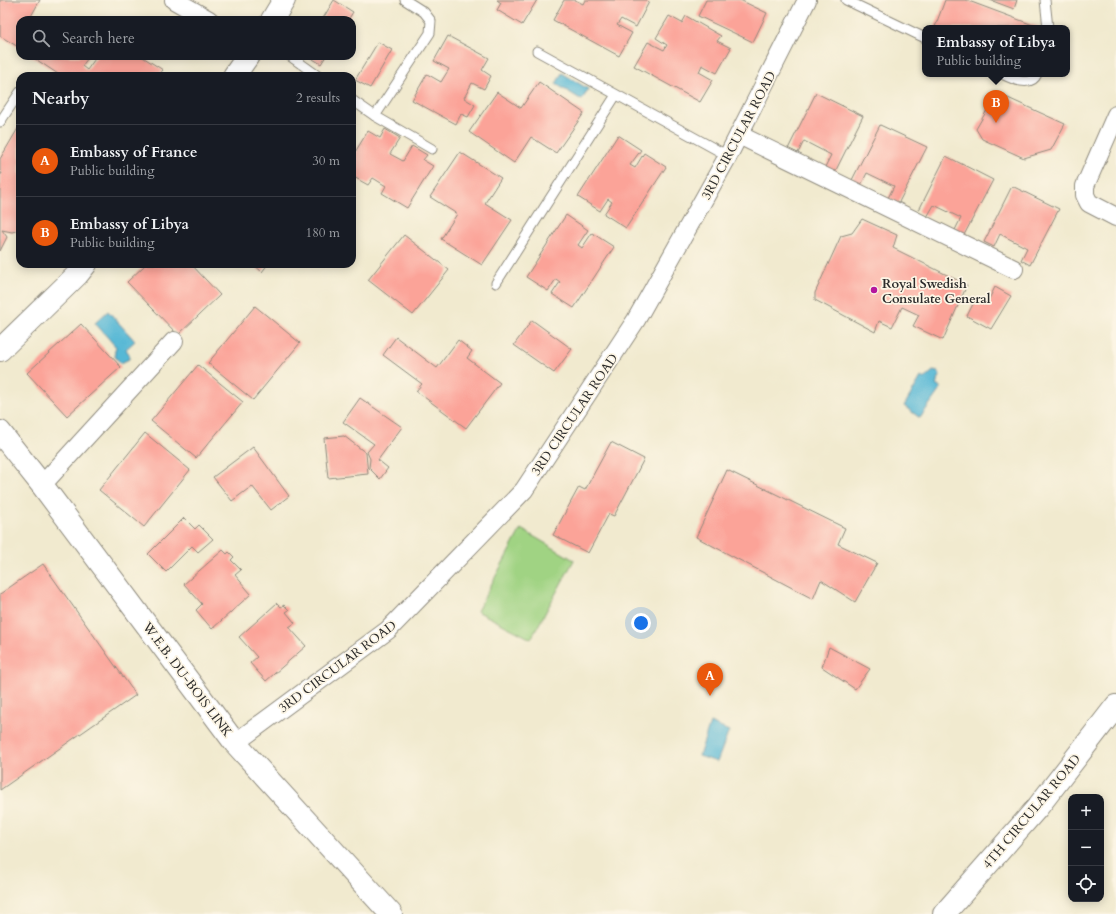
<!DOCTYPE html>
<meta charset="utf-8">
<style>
body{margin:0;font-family:Cardo,serif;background:#20242c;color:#f1f3f6}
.controls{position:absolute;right:12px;bottom:12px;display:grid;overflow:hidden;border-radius:8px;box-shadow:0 2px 10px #0003}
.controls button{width:36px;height:36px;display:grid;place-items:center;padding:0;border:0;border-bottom:1px solid #363941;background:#171b24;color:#f1f3f6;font:20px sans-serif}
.you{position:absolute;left:641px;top:623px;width:14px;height:14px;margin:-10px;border:3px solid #fff;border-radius:50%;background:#1a73e8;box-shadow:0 0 0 6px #1a73e833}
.badge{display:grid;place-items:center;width:26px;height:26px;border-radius:50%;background:#ea580c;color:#fff;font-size:13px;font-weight:700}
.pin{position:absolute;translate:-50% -33px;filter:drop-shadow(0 1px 2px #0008)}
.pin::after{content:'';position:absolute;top:21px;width:14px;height:12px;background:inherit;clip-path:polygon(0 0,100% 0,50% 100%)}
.popup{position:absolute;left:922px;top:25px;width:148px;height:52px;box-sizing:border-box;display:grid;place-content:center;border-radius:8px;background:#171b24;filter:drop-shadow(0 1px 3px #0005);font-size:13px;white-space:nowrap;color:#9ea1a6}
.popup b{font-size:15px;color:#f1f3f6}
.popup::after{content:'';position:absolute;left:50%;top:100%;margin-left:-8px;border:8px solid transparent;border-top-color:#171b24}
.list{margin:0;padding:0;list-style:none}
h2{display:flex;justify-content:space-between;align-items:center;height:52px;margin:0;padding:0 16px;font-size:17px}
h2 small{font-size:13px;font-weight:400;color:#9ea1a6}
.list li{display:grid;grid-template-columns:26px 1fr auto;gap:12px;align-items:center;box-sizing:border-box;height:72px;padding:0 16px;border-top:1px solid #363941}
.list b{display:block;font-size:15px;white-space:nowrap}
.list p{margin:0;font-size:13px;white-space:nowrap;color:#9ea1a6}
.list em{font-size:13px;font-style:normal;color:#9ea1a6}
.icon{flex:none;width:22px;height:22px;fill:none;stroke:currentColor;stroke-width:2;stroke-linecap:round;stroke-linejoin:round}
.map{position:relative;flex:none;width:1116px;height:914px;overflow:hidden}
.search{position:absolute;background:#171b24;box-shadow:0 2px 10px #0003;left:16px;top:16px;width:340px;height:44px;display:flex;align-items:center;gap:10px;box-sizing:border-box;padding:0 14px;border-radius:12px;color:#9ea1a6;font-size:15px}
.panel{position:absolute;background:#171b24;box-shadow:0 2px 10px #0003;left:16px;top:72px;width:340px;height:196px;border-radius:12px}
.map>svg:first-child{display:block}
.green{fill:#a0d383;stroke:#667f57}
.water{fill:#56b8d5;stroke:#407280}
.building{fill:#fba398}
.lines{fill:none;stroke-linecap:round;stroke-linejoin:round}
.service-casing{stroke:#8e8a7d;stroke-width:11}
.minor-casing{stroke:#8e8a7d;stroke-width:20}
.tertiary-casing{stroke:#8e8a7d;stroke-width:24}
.service{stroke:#fff;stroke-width:9}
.minor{stroke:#fff;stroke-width:18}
.tertiary{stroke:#fff;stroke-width:22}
.poi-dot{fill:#b5179e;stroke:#fcf5e5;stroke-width:1.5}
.labels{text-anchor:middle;stroke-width:3.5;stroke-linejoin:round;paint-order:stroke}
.street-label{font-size:13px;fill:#2b2b2b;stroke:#fcf5e5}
.poi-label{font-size:13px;font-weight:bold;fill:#2b2b2b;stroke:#fcf5e5;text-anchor:start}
</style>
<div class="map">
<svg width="1116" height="914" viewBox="0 0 1116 914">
<rect width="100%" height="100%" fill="#fcf5e5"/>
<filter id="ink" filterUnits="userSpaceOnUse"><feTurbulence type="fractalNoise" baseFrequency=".025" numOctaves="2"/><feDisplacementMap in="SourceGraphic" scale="8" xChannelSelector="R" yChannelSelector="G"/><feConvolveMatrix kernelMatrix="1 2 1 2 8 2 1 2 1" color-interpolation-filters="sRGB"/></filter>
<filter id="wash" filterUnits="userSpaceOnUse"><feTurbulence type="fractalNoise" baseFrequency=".012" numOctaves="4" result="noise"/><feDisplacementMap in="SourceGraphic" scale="16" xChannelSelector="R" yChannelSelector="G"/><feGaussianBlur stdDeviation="0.9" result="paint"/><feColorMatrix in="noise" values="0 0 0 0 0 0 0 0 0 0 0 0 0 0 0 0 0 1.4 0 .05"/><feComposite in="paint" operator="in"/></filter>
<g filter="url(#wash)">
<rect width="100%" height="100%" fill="#f1eacf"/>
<path class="green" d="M 521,529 L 574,560 L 531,639 L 477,611 Z"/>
<g class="water">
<path d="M 562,73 L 588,89 L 582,100 L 556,84 Z"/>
<path d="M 108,311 L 135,341 L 126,349 L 129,354 L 129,359 L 121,363 C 115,358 113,355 116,347 L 95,323 Z"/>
<path d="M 933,371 L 938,372 L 940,376 L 936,385 L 941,388 L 920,418 L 904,406 L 921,377 L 924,379 Z"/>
<path d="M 710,723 L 729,731 L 717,762 L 699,756 Z"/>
</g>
<g id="blocks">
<g class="building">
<path d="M 0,0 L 40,0 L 29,20 L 20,20 L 20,48 L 0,36 Z"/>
<path d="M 334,0 L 353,12 L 348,20 L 322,20 Z"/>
<path d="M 497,0 L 537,0 L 522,25 L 497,10 L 501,3 Z"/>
<path d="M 564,0 L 575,0 L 583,4 L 585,0 L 645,0 L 649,2 L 636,27 L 621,19 L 617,25 L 632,33 L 619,56 L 553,20 Z"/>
<path d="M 706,0 L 740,0 L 767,13 L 753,42 L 698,16 Z"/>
<path d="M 945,0 L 966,0 L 1041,28 L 939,28 L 935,27 Z"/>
<path d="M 990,0 L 1017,0 L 1014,9 Z"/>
<path d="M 669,16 L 682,23 L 686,16 L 721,36 L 717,41 L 731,48 L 717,73 L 702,65 L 699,72 L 713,80 L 700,102 L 634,66 L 648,42 L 664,50 L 667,45 L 656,38 Z"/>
<path d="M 448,36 L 489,58 L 482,70 L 491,76 L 484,89 L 472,83 L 464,98 L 475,105 L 468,117 L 461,114 L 456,124 L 412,100 L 427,74 L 441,82 L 449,69 L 434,61 Z"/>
<path d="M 378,42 L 392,50 L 370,88 L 355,80 Z"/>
<path d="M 31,56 L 84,56 L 88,58 L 82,66 L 87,70 L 97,56 L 141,56 L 163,70 L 158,76 L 61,76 Z"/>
<path d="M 308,56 L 326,56 L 321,64 Z"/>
<path d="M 539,82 L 584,113 L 556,153 L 531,137 L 514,163 L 469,132 L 497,92 L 521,108 Z"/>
<path d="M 816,93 L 863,116 L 835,172 L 825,167 L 831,155 L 804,141 L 798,153 L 788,149 Z"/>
<path d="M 997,93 L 1065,124 L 1051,150 L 1024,158 L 982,139 L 976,129 Z"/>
<path d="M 20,125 L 20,230 L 12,232 L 2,230 L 7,237 L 0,251 L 0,174 L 2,174 L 0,170 L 0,159 Z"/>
<path d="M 880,125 L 927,147 L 898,204 L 888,198 L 894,186 L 867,173 L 861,185 L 852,180 Z"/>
<path d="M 385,129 L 400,138 L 390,154 L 403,161 L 412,146 L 427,155 L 423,160 L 433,166 L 407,208 L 382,193 L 386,186 L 373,178 L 368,185 L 352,176 L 352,157 L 368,131 L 380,138 Z"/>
<path d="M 618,135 L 641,150 L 630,165 L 635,168 L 644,153 L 666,167 L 626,228 L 604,214 L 612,202 L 608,199 L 600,211 L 578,197 Z"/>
<path d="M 460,152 L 501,178 L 485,203 L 512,220 L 482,265 L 441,239 L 457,214 L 430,197 Z"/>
<path d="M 946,156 L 993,180 L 964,235 L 955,230 L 961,218 L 934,205 L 927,217 L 918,212 Z"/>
<path d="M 1012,186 L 1059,209 L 1030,265 L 1021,260 L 1027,248 L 1000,234 L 994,247 L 984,242 Z"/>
<path d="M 566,215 L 588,230 L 578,245 L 582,248 L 592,233 L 614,247 L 574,308 L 552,294 L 560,282 L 556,279 L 548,291 L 526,277 Z"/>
<path d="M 862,219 L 897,235 L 893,248 L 967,285 L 943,340 L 913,326 L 919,315 L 902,307 L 892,327 L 879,321 L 875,332 L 815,300 L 815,293 L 841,236 L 852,233 Z"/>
<path d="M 404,235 L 449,270 L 413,315 L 368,280 Z"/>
<path d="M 146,264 L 191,264 L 220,295 L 178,335 L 127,282 Z"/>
<path d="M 253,264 L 268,264 L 262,272 Z"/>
<path d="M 995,287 L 1011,296 L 991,329 L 967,316 L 975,300 L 986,305 Z"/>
<path d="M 255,306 L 300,343 L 253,400 L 208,363 Z"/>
<path d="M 532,320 L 572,349 L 554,373 L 514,345 Z"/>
<path d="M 81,324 L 121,367 L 67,416 L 27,373 Z"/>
<path d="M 396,337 L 437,368 L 458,340 L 472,351 L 467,358 L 500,383 L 466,428 L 416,391 L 422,384 L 383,355 Z"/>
<path d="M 198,365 L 243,402 L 196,458 L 151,421 Z"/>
<path d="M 360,398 L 402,427 L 378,460 L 388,468 L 380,479 L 369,468 L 370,459 L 367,452 L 374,444 L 343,422 Z"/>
<path d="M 145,433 L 190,470 L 144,527 L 99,490 Z"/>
<path d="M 344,436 L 366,453 L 368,474 L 328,478 L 324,438 Z"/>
<path d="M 611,442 L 644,459 L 614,516 L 609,514 L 588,553 L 553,535 L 579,487 L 585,490 Z"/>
<path d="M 253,447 L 289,496 L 271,510 L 252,486 L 232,501 L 213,477 Z"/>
<path d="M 727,470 L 845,528 L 838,544 L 877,563 L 855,602 L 821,580 L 813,599 L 696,537 Z"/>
<path d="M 184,518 L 195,529 L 199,525 L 213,539 L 198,552 L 192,546 L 166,572 L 148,554 Z"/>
<path d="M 223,550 L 227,554 L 229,552 L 234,557 L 231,560 L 241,570 L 235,575 L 251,594 L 212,629 L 196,610 L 202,604 L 184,584 Z"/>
<path d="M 43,564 L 136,695 L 0,790 L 0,594 Z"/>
<path d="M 277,603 L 281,607 L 284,605 L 289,610 L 286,612 L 295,623 L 289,627 L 306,646 L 266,681 L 250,663 L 257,657 L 239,637 Z"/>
<path d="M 829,647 L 870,669 L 855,689 L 822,667 Z"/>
</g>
</g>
</g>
<g filter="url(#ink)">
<use href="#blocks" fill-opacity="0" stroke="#8e8a7d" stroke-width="1"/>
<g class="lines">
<g class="service-casing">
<g id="service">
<path d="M 846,0 L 925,38"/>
<path d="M 1045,0 L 1048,28"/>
<path d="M 537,51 L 728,156"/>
<path d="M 290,56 L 318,76"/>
<path d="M 1002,74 C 1012,79 1031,88 1037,74"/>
<path d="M 352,100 L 375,116 L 432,149"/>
<path d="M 375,116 L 430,33 L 431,21 L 424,12 L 405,0"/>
<path d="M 0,122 L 20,92"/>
<path d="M 496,283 L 616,95"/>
</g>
</g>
<g class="minor-casing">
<g id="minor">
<path d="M 174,0 L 209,20"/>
<path d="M 1116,115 L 1085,186 L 1085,195 L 1089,203 L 1116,217"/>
<path d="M 739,135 L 1014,269"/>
<path d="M 42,485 L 174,341"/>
<path d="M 235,743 L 388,630 L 524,490 L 636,320 L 728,156 L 807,0"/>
</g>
</g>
<g class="tertiary-casing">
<g id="tertiary">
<path d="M 272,20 L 284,0"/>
<path d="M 234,76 L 248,56"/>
<path d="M 0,350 L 78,274 L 86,264"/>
<path d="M 0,432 L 42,485 L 235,743 L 391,914"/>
<path d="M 944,914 L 1037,808 L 1116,706"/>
</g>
</g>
<use href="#service" class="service"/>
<use href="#minor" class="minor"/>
<use href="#tertiary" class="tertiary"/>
</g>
</g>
<circle class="poi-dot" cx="874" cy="290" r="4"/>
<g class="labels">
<g class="street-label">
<text transform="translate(738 135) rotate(-62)" y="5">3RD CIRCULAR ROAD</text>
<text transform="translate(574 414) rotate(-56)" y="5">3RD CIRCULAR ROAD</text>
<text transform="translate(337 666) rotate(-37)" y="5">3RD CIRCULAR ROAD</text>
<text transform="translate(188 679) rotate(53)" y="5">W.E.B. DU-BOIS LINK</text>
<text transform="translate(1031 811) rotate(-50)" y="5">4TH CIRCULAR ROAD</text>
</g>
<g class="poi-label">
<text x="882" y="288">Royal Swedish<tspan x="882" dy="15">Consulate General</tspan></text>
</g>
</g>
</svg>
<div class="controls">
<button>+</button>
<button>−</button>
<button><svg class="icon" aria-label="locate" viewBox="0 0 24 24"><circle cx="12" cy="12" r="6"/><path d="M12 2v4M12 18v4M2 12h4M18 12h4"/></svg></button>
</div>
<div class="you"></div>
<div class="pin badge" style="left:710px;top:696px">A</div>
<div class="pin badge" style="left:996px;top:123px">B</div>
<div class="popup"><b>Embassy of Libya</b>Public building</div>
<div class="search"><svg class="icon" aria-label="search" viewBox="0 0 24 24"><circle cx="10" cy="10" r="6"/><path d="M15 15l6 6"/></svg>Search here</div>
<section class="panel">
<h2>Nearby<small>2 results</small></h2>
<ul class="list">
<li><span class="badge">A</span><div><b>Embassy of France</b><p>Public building</p></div><em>30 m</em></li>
<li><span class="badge">B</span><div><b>Embassy of Libya</b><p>Public building</p></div><em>180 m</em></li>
</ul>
</section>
</div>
